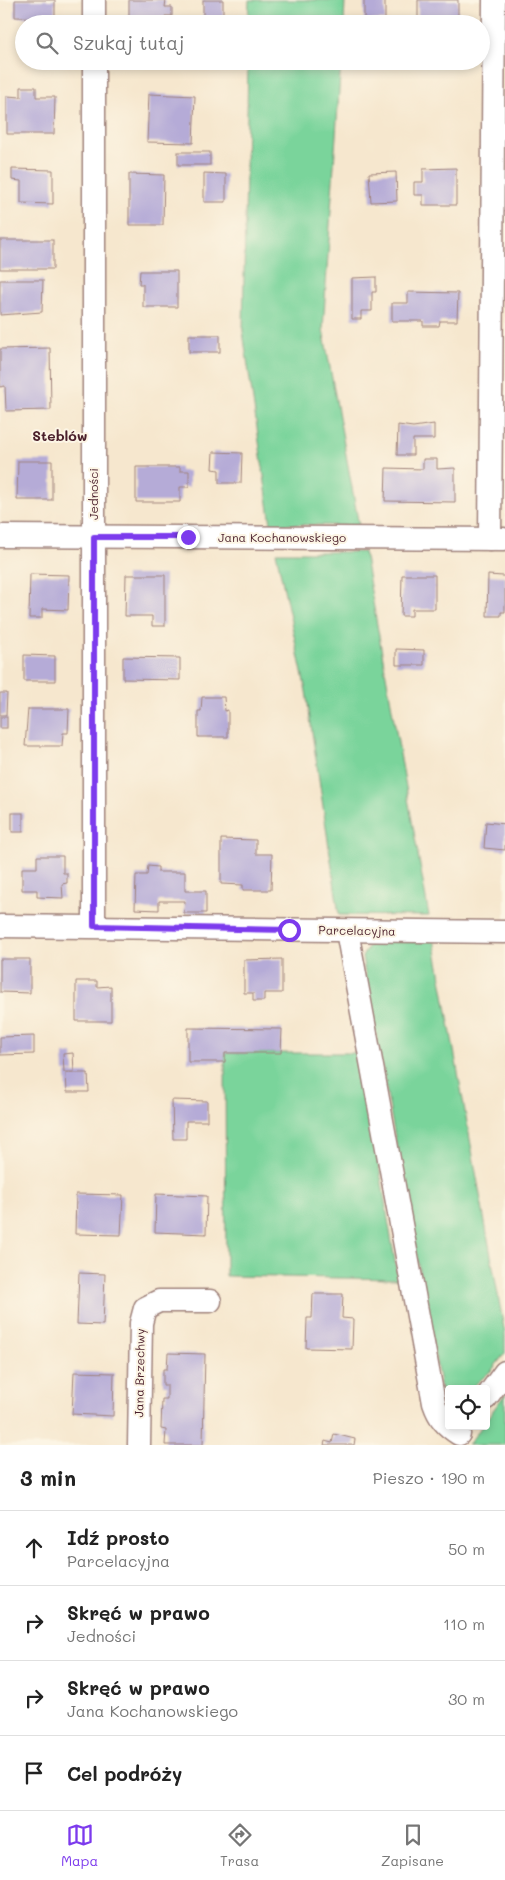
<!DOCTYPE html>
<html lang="pl">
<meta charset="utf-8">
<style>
body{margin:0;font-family:Mali,sans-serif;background:#f6f6f6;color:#222}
.controls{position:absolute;right:15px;bottom:15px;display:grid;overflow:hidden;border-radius:5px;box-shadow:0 2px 8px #0003}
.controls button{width:45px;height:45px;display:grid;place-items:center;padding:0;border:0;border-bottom:1px solid #e0e0e0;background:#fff;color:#222;font:25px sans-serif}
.stop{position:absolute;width:15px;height:15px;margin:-11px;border:4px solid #7c3aed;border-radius:50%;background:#fff}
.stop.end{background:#7c3aed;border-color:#fff;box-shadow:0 1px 5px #0008}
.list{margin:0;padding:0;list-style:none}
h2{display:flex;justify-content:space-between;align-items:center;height:65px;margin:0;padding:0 20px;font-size:21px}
h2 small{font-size:16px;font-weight:400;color:#767676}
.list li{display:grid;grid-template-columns:32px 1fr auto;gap:15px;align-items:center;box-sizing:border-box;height:75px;padding:0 20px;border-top:1px solid #e0e0e0}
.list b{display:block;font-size:19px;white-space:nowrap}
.list p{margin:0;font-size:16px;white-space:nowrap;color:#767676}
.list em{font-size:16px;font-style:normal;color:#767676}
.icon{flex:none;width:28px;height:28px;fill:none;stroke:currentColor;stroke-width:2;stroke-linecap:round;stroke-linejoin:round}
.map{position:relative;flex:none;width:505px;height:1445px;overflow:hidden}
.search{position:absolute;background:#fff;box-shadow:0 2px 8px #0003;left:15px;right:15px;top:15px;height:55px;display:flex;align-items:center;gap:12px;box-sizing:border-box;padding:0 18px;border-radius:28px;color:#767676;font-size:19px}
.sheet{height:365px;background:#fff}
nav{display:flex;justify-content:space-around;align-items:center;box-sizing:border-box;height:70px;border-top:1px solid #e0e0e0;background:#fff;font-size:14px;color:#767676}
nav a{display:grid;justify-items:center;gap:2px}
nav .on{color:#7c3aed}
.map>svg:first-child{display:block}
.green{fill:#7ad49b;stroke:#627a63}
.building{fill:#b5abd7}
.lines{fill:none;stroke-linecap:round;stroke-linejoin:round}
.minor-casing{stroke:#a0837c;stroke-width:25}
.minor{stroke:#fff;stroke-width:22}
.route{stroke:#7c3aed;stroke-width:6}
.labels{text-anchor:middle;stroke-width:4;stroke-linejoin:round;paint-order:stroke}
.street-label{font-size:12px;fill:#4a1f2b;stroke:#fcf5e5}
.neighbourhood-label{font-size:14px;font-weight:bold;fill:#4a1f2b;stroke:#fcf5e5}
</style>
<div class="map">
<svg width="505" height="1445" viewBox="0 0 505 1445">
<rect width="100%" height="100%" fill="#fcf5e5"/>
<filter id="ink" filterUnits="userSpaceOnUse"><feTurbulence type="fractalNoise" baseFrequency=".02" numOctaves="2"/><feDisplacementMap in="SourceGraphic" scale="10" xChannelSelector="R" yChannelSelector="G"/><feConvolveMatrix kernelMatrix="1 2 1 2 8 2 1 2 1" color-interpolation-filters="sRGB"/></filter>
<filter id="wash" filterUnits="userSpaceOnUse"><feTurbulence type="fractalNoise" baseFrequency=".0096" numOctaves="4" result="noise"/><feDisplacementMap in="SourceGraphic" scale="20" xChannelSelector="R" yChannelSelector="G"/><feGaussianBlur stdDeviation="1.12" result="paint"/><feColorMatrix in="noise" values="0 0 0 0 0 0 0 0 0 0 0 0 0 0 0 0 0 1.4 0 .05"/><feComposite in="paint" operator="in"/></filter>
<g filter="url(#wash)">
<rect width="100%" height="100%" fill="#f6e7ce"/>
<g class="green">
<path d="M 249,0 L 345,0 L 344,24 L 248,24 Z"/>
<path d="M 248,61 L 341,61 L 323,329 L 359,526 L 271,524 L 243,332 Z"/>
<path d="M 276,552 L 364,552 L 429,916 L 339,915 L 306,691 Z"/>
<path d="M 383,939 L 434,939 L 505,1334 L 505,1353 L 492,1370 L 470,1389 L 449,1389 L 449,1396 L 442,1395 L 362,957 L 371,942 Z"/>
<path d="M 225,1053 L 360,1053 L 398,1279 L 226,1276 Z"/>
<path d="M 505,1394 L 505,1445 L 468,1445 L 482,1426 L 486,1426 L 486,1420 Z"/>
</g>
<g id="blocks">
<g class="building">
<path d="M 15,0 L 55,0 L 55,18 L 15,17 Z"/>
<path d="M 129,0 L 166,0 L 165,7 L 172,7 L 172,16 L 165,16 L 165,24 L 129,24 Z"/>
<rect x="203" y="0" width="20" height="24"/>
<rect x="364" y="0" width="21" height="20"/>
<rect x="418" y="0" width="40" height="24"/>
<path d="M 21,87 L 36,87 L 36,97 L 55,97 L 54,134 L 7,134 L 7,96 L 21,97 Z"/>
<path d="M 149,94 L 195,96 L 193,143 L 147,142 Z"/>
<rect x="178" y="152" width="32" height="13"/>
<path d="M 456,168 L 456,205 L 423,205 L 423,195 L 414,195 L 414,182 L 423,182 L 423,169 Z"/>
<path d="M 12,169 L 53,170 L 53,204 L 21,203 L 21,181 L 12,180 Z"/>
<path d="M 396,172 L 397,201 L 371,202 L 369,173 Z"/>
<path d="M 204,173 L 226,174 L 226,202 L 204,202 Z"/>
<path d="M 129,174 L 164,175 L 163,225 L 129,225 Z"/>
<rect x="0" y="240" width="53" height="29"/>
<path d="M 140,271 L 177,271 L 177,307 L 143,307 L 143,284 L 139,284 Z"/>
<path d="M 376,277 L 376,292 L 372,292 L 372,311 L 361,311 L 361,319 L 352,319 L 352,278 Z"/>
<path d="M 0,280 L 43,280 L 42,312 L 0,315 Z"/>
<path d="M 408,292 L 458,293 L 457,321 L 440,321 L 439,326 L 423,326 L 423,321 L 392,321 L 392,303 L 408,303 Z"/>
<rect x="189" y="335" width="31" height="17"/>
<path d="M 50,348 L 51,410 L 6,411 L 5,386 L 0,387 L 0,349 Z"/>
<path d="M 434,424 L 434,439 L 413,439 L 413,455 L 397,455 L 398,425 L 413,427 Z"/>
<path d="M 213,452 L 242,453 L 241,483 L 219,483 L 219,470 L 212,469 Z"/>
<path d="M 423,459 L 437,459 L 437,469 L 455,468 L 455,502 L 385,501 L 386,468 L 423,469 Z"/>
<path d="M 18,461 L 52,461 L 52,500 L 17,500 Z"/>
<path d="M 136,467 L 180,467 L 180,471 L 189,471 L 189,487 L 180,487 L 180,502 L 136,502 Z"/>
<path d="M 30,574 L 69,575 L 68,610 L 42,609 L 42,618 L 29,618 Z"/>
<path d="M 126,575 L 165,575 L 165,626 L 152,626 L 152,616 L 125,616 Z"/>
<path d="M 402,575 L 435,575 L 435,609 L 412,609 L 412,616 L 401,616 Z"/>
<path d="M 488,575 L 503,576 L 505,578 L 505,612 L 501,612 L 501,616 L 487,616 Z"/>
<path d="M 396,649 L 424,650 L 424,665 L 396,665 Z"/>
<path d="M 24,655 L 55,656 L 55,681 L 24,681 Z"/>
<path d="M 123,657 L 180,658 L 180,680 L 123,679 Z"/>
<path d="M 0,693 L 7,693 L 6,715 L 0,715 Z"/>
<path d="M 202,697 L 224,697 L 225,711 L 228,710 L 228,737 L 198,737 L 198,711 L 201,711 Z"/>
<path d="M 28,709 L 69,709 L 68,733 L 63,733 L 62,746 L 25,746 Z"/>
<rect x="0" y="717" width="7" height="11"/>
<rect x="12" y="813" width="11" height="19"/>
<path d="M 486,822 L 505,824 L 505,850 L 484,848 Z"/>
<path d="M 221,839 L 256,840 L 256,854 L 272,854 L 271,890 L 243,890 L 243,885 L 221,884 Z"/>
<path d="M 37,856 L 63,856 L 63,873 L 67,873 L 67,883 L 62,884 L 63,898 L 37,897 L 37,890 L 22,890 L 22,868 L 37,868 Z"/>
<path d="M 148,866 L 158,867 L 158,872 L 185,872 L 185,891 L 206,891 L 206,913 L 184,913 L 185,901 L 159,901 L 159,910 L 135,909 L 136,875 L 147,875 Z"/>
<path d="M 0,959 L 30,959 L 30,993 L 0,992 Z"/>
<path d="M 282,959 L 282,993 L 264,993 L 264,1001 L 253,1001 L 253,993 L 244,993 L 244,960 Z"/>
<path d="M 76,981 L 97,981 L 97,987 L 111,986 L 111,1021 L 76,1021 Z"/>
<path d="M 188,1028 L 282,1029 L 281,1053 L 225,1053 L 225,1062 L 188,1062 Z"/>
<path d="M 34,1036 L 34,1054 L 0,1055 L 0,1037 Z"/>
<path d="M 73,1053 L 74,1072 L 64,1072 L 63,1054 Z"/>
<path d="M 66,1073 L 88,1073 L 89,1092 L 67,1092 Z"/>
<path d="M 172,1100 L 207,1101 L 207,1121 L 186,1121 L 186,1139 L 173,1139 Z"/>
<path d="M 76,1194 L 123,1195 L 121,1235 L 75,1234 Z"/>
<path d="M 156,1194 L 207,1196 L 206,1234 L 155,1232 Z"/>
<path d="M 79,1273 L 105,1274 L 103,1325 L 77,1324 Z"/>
<path d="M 313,1294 L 343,1294 L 342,1318 L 353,1319 L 352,1349 L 306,1348 L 307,1318 L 312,1318 Z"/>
<path d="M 168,1353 L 205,1354 L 203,1445 L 165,1445 L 166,1430 L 161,1429 L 162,1399 L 167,1399 L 167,1385 L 163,1385 L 163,1369 L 167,1369 Z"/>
<path d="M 74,1372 L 114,1373 L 113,1416 L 72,1414 Z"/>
<path d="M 334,1434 L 355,1439 L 354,1445 L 324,1445 L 325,1441 L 332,1443 Z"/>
</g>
</g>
</g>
<g filter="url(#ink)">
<use href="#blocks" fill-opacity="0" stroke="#a0837c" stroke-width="1"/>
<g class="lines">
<g class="minor-casing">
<g id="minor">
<path d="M 94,24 L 94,0"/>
<path d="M 0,536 L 504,539"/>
<path d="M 490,539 L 494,0"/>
<path d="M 0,926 L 505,932"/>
<path d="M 94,926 L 94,61"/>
<path d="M 347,931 L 434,1403 C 439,1418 446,1426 459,1434"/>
<path d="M 486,1398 L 505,1372"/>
<path d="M 139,1445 L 141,1323 L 145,1308 L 159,1301 L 210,1301"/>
</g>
</g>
<use href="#minor" class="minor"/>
</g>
</g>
<g class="lines" filter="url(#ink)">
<path class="route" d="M 188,537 L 94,537 L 94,926 L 289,930"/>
</g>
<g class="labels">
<g class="street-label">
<text transform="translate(94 494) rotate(-90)" y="4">Jedności</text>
<text x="282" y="542">Jana Kochanowskiego</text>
<text transform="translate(357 931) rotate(1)" y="4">Parcelacyjna</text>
<text transform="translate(140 1373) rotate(-89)" y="4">Jana Brzechwy</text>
</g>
<g class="neighbourhood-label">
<text x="60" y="441">Steblów</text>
</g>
</g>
</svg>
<div class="controls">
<button><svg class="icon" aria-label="locate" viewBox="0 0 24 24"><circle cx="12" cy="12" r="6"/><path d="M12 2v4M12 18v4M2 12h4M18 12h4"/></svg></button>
</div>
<div class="stop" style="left:289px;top:930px"></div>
<div class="stop end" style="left:188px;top:537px"></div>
<div class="search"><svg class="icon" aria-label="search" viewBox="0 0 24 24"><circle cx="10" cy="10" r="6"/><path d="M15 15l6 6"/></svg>Szukaj tutaj</div>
</div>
<section class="sheet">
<h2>3 min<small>Pieszo · 190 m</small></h2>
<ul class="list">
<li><svg class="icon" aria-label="ahead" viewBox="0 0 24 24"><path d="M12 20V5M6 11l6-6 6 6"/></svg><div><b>Idź prosto</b><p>Parcelacyjna</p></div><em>50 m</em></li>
<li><svg class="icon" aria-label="right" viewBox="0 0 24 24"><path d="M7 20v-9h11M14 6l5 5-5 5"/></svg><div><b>Skręć w prawo</b><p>Jedności</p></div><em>110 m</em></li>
<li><svg class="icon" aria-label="right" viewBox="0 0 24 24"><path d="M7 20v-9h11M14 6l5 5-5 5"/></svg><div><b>Skręć w prawo</b><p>Jana Kochanowskiego</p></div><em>30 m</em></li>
<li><svg class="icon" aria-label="arrive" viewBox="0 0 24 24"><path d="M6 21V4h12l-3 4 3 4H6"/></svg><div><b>Cel podróży</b></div></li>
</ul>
</section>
<nav>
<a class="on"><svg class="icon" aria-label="map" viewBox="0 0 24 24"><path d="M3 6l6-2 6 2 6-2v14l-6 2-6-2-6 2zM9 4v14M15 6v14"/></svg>Mapa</a>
<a><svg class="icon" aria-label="directions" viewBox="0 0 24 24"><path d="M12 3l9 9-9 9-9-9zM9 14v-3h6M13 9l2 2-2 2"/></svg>Trasa</a>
<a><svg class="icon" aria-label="saved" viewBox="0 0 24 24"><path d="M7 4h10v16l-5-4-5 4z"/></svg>Zapisane</a>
</nav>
